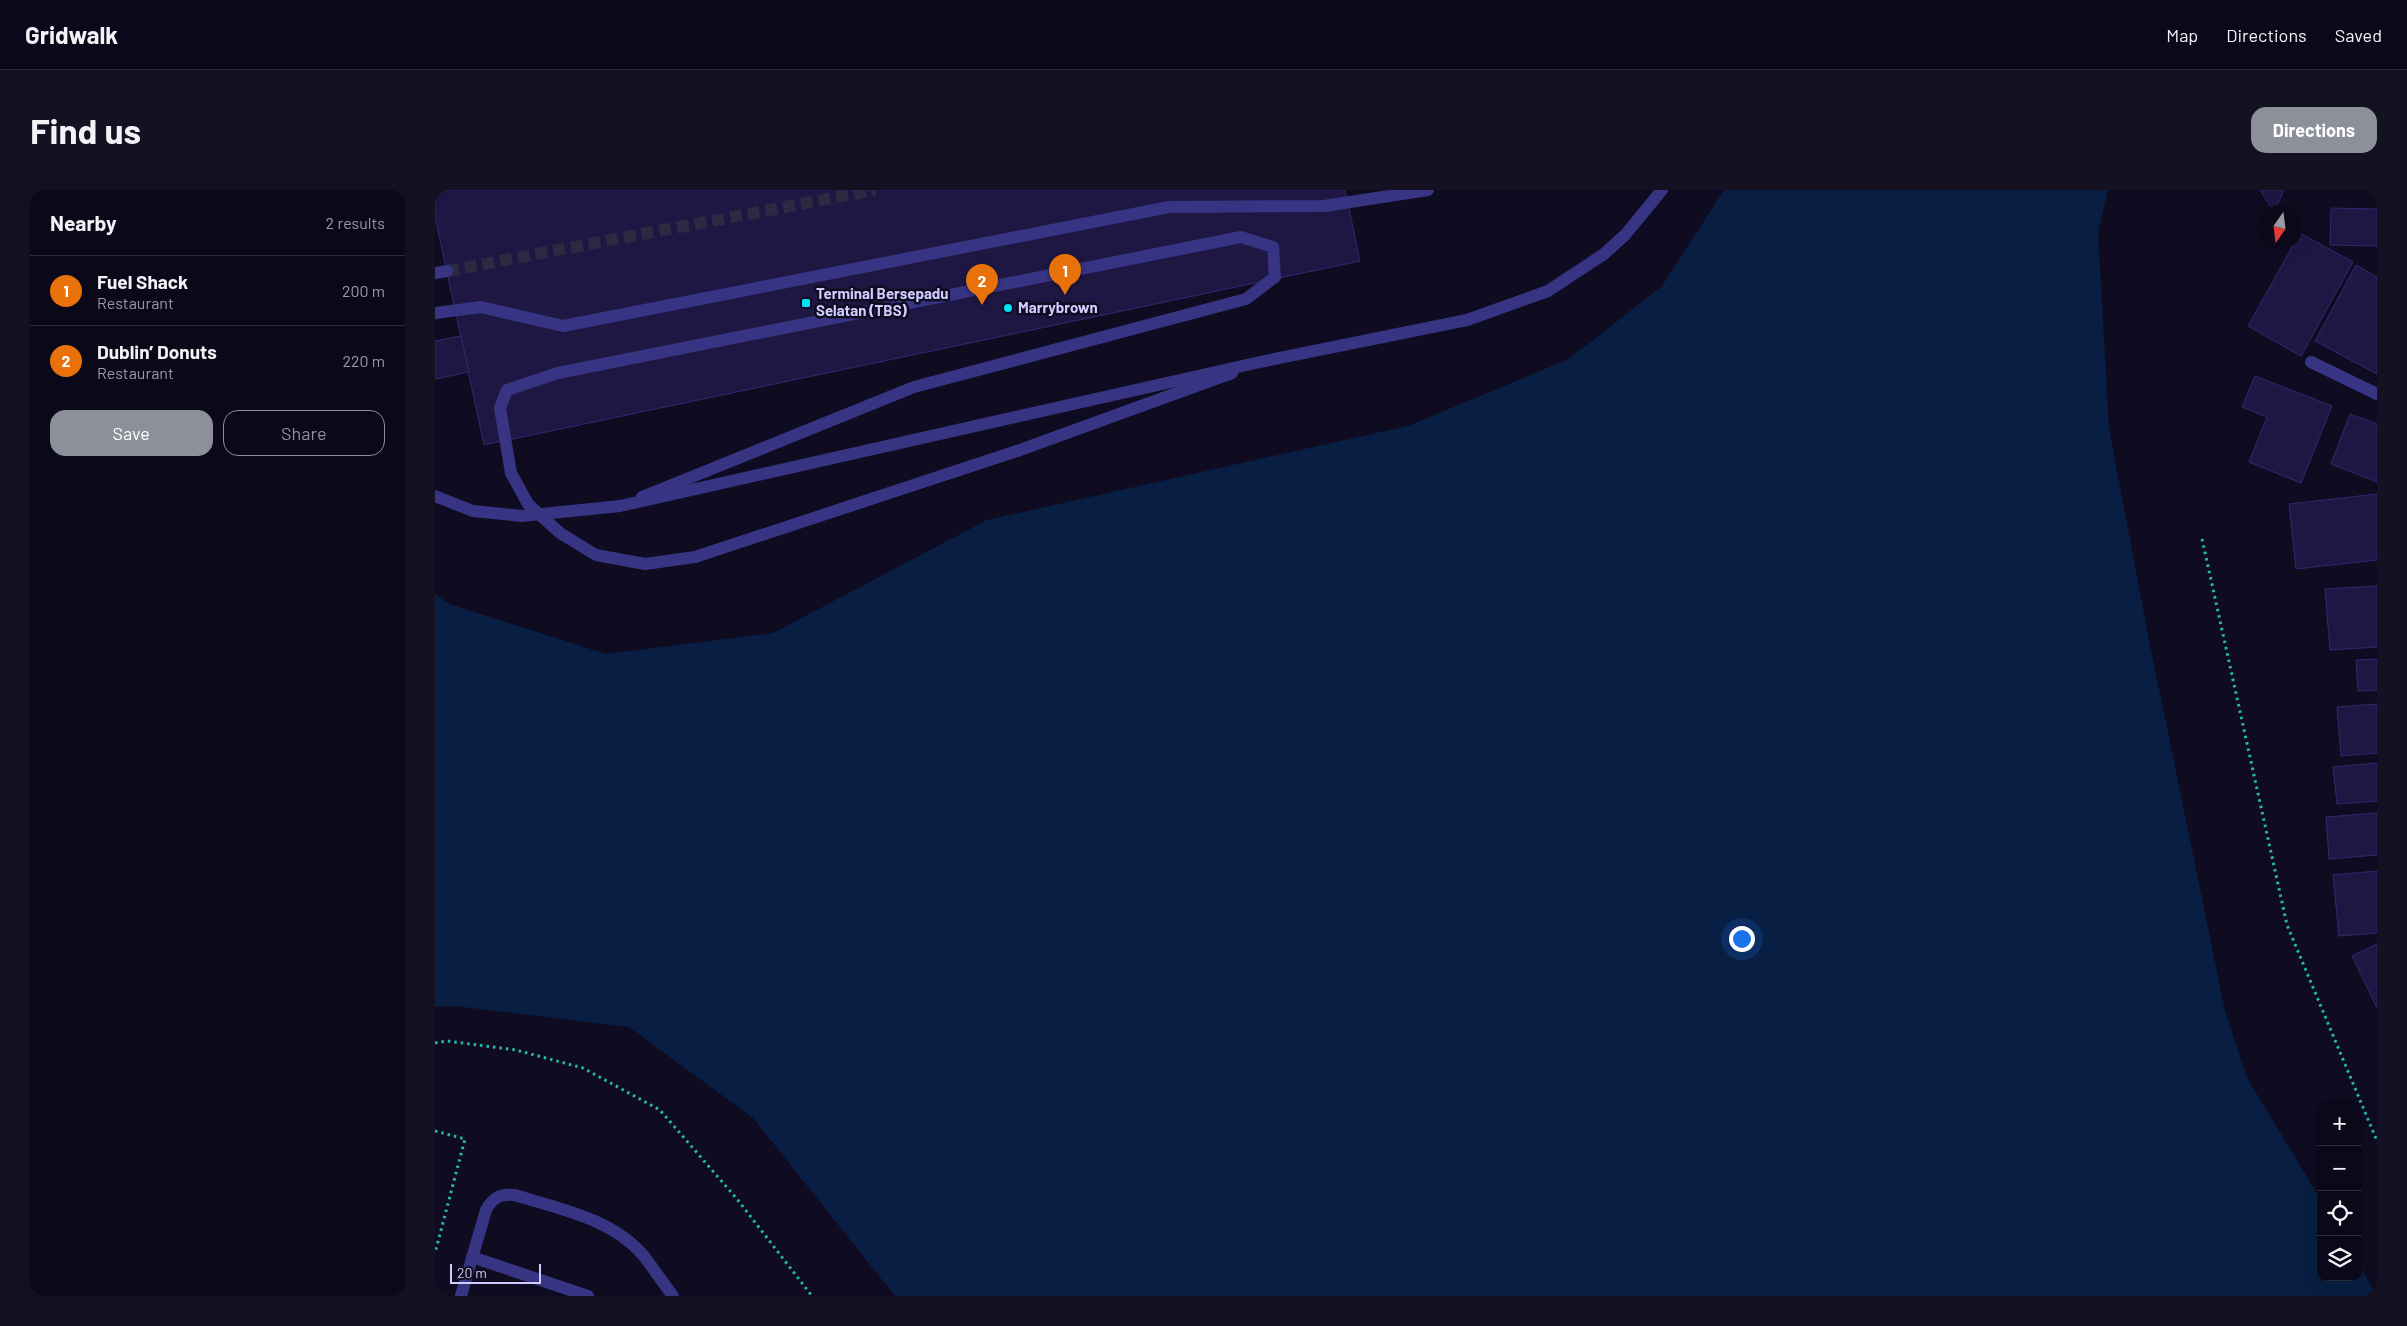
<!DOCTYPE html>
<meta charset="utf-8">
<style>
body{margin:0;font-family:Barlow,sans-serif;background:#141222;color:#f1f3f6}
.controls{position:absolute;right:15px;bottom:15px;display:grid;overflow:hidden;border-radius:10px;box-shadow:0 5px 20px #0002}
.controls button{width:45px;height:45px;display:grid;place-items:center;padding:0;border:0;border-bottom:1px solid #2b2a38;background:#0b0919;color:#f1f3f6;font:25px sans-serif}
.compass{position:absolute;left:1822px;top:15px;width:45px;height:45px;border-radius:50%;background:#0b0919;box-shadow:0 5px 20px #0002;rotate:194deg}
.scale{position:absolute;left:15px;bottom:12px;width:91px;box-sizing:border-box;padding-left:5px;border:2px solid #d1cbff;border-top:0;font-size:14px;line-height:18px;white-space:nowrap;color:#d1cbff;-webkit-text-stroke:4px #0f0c21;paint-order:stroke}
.you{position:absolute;left:1306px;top:748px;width:18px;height:18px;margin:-12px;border:4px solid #fff;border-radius:50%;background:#1a73e8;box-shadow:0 0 0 8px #1a73e833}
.badge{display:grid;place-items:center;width:32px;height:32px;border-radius:50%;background:#8c9099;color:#fff;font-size:16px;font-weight:700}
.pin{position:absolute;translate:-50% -41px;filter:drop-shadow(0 1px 2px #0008)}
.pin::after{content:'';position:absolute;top:26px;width:18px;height:15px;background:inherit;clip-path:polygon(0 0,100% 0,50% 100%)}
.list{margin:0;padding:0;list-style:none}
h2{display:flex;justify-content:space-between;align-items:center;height:65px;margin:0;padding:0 20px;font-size:21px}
h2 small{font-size:16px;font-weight:400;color:#9a9aa2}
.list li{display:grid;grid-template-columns:32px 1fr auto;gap:15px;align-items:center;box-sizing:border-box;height:70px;padding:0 20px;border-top:1px solid #2b2a38}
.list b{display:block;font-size:19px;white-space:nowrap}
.list p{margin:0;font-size:16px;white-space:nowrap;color:#9a9aa2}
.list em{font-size:16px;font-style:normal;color:#9a9aa2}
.actions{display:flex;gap:10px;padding:15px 20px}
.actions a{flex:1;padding:11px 0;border:1px solid #8c9099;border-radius:15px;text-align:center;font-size:18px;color:#8c9099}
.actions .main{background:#8c9099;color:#fff}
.icon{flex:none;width:28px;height:28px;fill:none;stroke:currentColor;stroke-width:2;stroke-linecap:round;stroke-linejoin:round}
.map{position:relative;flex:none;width:1942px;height:1106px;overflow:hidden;border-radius:15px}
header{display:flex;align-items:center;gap:30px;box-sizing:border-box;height:70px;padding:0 25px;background:#0b0919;border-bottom:1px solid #2b2a38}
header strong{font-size:24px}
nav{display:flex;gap:28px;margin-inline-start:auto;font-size:18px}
.intro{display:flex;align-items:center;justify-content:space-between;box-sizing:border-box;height:120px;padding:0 30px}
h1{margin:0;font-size:35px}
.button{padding:12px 22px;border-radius:15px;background:#8c9099;color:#fff;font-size:18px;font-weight:700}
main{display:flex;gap:30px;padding:0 30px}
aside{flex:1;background:#0b0919;border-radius:15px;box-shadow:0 5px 20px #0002}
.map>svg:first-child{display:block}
.water{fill:#081f43}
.building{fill:#1f1743;stroke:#352770}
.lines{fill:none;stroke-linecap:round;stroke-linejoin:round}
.tertiary-tunnel{stroke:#2c2942;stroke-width:12;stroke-dasharray:12 6;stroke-linecap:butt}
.path{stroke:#26b8ad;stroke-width:3;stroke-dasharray:2.5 4;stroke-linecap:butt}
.service{stroke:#363483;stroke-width:12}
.minor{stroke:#363483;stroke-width:12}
.tertiary{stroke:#363483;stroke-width:12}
.service-bridge{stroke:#363483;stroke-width:12}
.poi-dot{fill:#00e1f6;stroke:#0f0c21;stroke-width:2}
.labels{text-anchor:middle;stroke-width:5;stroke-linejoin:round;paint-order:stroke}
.poi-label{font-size:15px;font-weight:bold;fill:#d1cbff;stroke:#0f0c21;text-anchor:start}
</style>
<header>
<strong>Gridwalk</strong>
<nav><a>Map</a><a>Directions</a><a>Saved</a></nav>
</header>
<div class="intro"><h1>Find us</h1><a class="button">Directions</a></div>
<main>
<aside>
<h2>Nearby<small>2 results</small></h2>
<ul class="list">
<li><span class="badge" style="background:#e8710a">1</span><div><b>Fuel Shack</b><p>Restaurant</p></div><em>200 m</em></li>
<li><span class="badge" style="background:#e8710a">2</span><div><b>Dublin’ Donuts</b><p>Restaurant</p></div><em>220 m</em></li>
</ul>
<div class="actions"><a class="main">Save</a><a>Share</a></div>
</aside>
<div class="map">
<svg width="1942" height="1106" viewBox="0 0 1942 1106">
<rect width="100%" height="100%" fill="#0f0c21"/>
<path class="water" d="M 1289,0 L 1673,0 L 1663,43 L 1674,239 L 1714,450 L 1790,821 L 1812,888 L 1886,1010 L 1886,1087 L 1923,1087 L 1923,1072 L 1942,1106 L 460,1106 L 318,928 L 194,837 L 20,816 L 0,817 L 0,404 L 14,414 L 171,464 L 338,443 L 552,330 L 973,236 L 1134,169 L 1227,96 Z"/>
<g class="building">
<path d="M 0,0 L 910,0 L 925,71 L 49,255 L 0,27 Z"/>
<path d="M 1825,0 L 1849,0 L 1839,22 Z"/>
<path d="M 1896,18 L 1942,19 L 1942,56 L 1895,55 Z"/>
<path d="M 1865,43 L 1918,72 L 1866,166 L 1813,136 Z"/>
<path d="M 1921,75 L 1942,87 L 1942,184 L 1880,151 Z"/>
<path d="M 26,146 L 34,182 L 0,189 L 0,151 Z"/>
<path d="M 1820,186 L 1897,216 L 1866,293 L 1814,272 L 1832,227 L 1807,217 Z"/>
<path d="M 1915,224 L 1942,234 L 1942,292 L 1896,274 Z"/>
<path d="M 1942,304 L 1942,370 L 1861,379 L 1854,314 Z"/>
<path d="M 1942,396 L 1942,457 L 1895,460 L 1890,399 Z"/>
<path d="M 1942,469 L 1942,500 L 1923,501 L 1921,470 Z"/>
<path d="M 1942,514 L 1942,563 L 1906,566 L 1902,517 Z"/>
<path d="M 1942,573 L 1942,611 L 1902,614 L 1898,577 Z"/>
<path d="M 1942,623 L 1942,665 L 1894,669 L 1891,627 Z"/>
<path d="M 1942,681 L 1942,743 L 1904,746 L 1898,685 Z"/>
<path d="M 1942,754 L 1942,818 L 1917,766 Z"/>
</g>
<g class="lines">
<path class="tertiary-tunnel" d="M 12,81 L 440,0"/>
<g class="path">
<path d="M 1767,349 L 1852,735 L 1942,951"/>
<path d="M 0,853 L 12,851 L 81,860 L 148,878 L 225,920 L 302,1009 L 377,1106"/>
<path d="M 0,941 L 30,949 L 0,1063"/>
</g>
<g class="service">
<path d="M 0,123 L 46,117 L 128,136 L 734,17 L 889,16 L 993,0"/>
<path d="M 582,261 L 797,183"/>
<path d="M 76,283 L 65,218 L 72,200 L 123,183 L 806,47 L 838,57 L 840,87 L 811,109 L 479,197 L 207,307"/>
<path d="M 37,1067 L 153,1106"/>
<path d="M 26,1106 L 51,1020 C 58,1007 65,1004 80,1005 C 124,1019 176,1028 208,1065 C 218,1078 228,1093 238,1106"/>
</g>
<g class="minor">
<path d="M 1876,172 L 1942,204"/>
<path d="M 0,306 L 38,321 L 87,326 L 185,316 L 825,172 L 1032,130 L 1113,101 L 1169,64 L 1190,45 L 1227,0"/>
</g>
<path class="tertiary" d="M 0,83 L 12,81"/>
<path class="service-bridge" d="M 76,283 L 93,314 L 125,343 L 161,365 L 210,374 L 260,367 L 582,261"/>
</g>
<g class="poi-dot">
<rect x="366" y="108" width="10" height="10" rx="2.5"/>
<circle cx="573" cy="118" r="5"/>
</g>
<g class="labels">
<g class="poi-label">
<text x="381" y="109">Terminal Bersepadu<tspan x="381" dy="17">Selatan (TBS)</tspan></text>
<text x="583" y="123">Marrybrown</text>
</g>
</g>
</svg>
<div class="controls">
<button>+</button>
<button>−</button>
<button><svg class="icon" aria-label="locate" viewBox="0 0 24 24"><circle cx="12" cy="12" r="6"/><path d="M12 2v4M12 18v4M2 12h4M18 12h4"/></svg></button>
<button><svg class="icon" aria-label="layers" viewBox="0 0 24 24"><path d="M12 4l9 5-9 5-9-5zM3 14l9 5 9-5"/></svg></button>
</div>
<svg class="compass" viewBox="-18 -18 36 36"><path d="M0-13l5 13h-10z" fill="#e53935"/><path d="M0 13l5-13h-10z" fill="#9a9aa2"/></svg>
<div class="scale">20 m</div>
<div class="you"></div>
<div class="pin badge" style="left:630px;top:105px;background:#e8710a">1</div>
<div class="pin badge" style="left:547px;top:115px;background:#e8710a">2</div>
</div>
</main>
